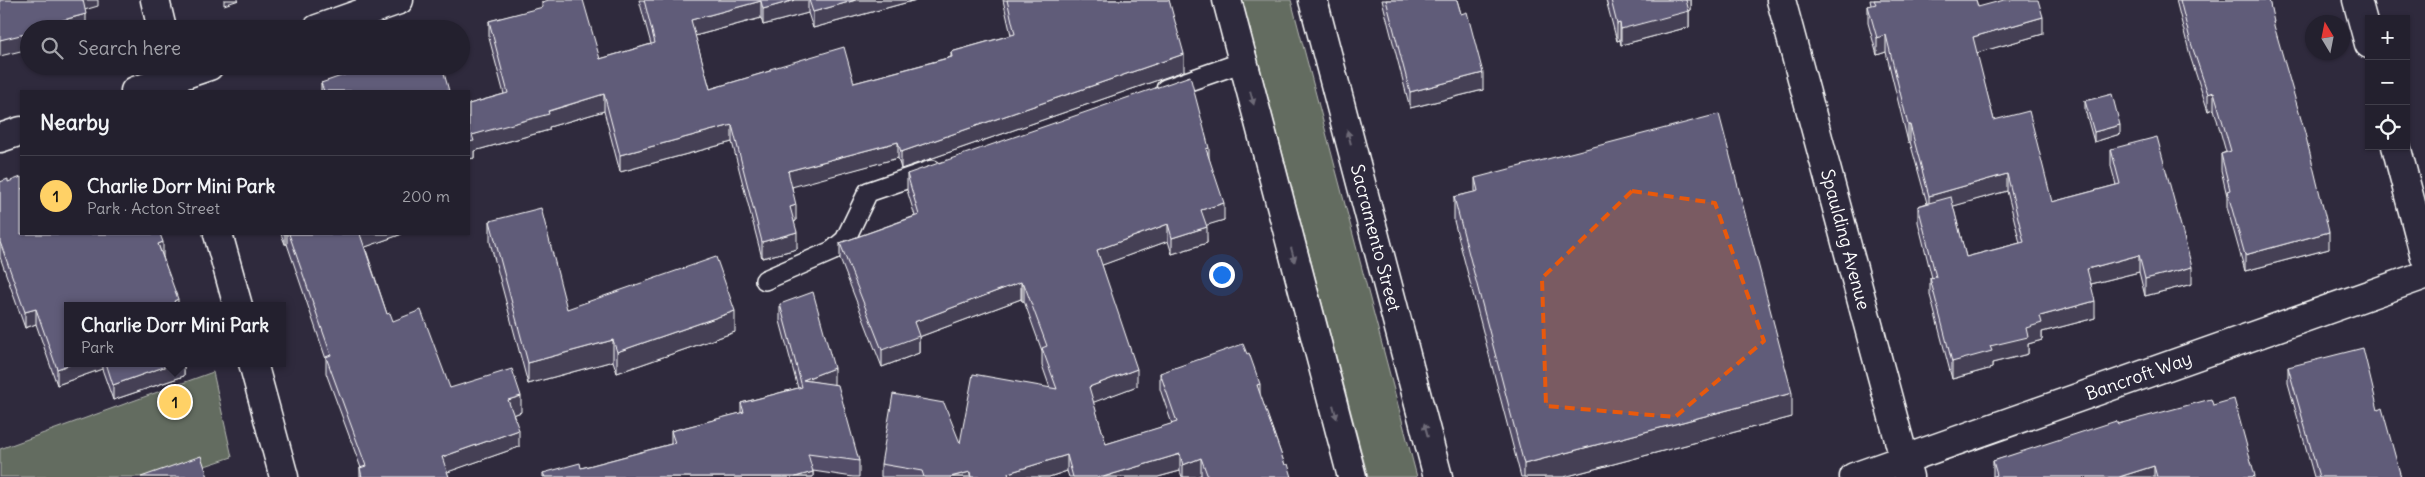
<!DOCTYPE html>
<meta charset="utf-8">
<style>
body{margin:0;font-family:Delius,sans-serif;background:#2f2d3a;color:#f1f3f6}
.controls{position:absolute;right:15px;top:15px;display:grid;overflow:hidden;border-radius:0px;box-shadow:0 1px 4px #0004}
.controls button{width:45px;height:45px;display:grid;place-items:center;padding:0;border:0;border-bottom:1px solid #403e4a;background:#23202e;color:#f1f3f6;font:25px sans-serif}
.compass{position:absolute;left:2305px;top:15px;width:45px;height:45px;border-radius:50%;background:#23202e;box-shadow:0 1px 4px #0004;rotate:350deg}
.you{position:absolute;left:1221px;top:274px;width:18px;height:18px;margin:-12px;border:4px solid #fff;border-radius:50%;background:#1a73e8;box-shadow:0 0 0 8px #1a73e833}
.badge{display:grid;place-items:center;width:32px;height:32px;border-radius:50%;background:#ffd166;color:#111;font-size:16px;font-weight:700}
.pin{position:absolute;translate:-50% -50%;border:2px solid #fff;box-shadow:0 1px 5px #0006}
.popup{position:absolute;left:64px;top:302px;width:222px;height:65px;box-sizing:border-box;display:grid;place-content:center;border-radius:0px;background:#23202e;filter:drop-shadow(0 1px 4px #0005);font-size:16px;white-space:nowrap;color:#a3a3aa}
.popup b{font-size:19px;color:#f1f3f6}
.popup::after{content:'';position:absolute;left:50%;top:100%;margin-left:-10px;border:10px solid transparent;border-top-color:#23202e}
.list{margin:0;padding:0;list-style:none}
h2{display:flex;justify-content:space-between;align-items:center;height:65px;margin:0;padding:0 20px;font-size:21px}
h2 small{font-size:16px;font-weight:400;color:#a3a3aa}
.list li{display:grid;grid-template-columns:32px 1fr auto;gap:15px;align-items:center;box-sizing:border-box;height:80px;padding:0 20px;border-top:1px solid #403e4a}
.list b{display:block;font-size:19px;white-space:nowrap}
.list p{margin:0;font-size:16px;white-space:nowrap;color:#a3a3aa}
.list em{font-size:16px;font-style:normal;color:#a3a3aa}
.icon{flex:none;width:28px;height:28px;fill:none;stroke:currentColor;stroke-width:2;stroke-linecap:round;stroke-linejoin:round}
.map{position:relative;flex:none;width:2425px;height:477px;overflow:hidden}
.search{position:absolute;background:#23202e;box-shadow:0 1px 4px #0004;left:20px;top:20px;width:450px;height:55px;display:flex;align-items:center;gap:12px;box-sizing:border-box;padding:0 18px;border-radius:28px;color:#a3a3aa;font-size:19px}
.panel{position:absolute;background:#23202e;box-shadow:0 1px 4px #0004;left:20px;top:90px;width:450px;height:145px;border-radius:0px}
.map>svg:first-child{display:block}
.green{fill:#646c60;stroke:#b2b6b0}
.lines{fill:none;stroke-linecap:round;stroke-linejoin:round}
.service-casing{stroke:#fff;stroke-width:22}
.minor-casing{stroke:#fff;stroke-width:31}
.tertiary-casing{stroke:#fff;stroke-width:31}
.service{stroke:#2f2a3d;stroke-width:19}
.minor{stroke:#2f2a3d;stroke-width:28}
.tertiary{stroke:#2f2a3d;stroke-width:28}
.wall{fill:#534e68;stroke:#fff;fill-rule:evenodd}
.shaded-wall{fill:#444055;stroke:#fff}
.building{fill:#615b79;stroke:#fff}
.oneway{fill:#6d6a77}
.marked{fill:#e8590c;fill-opacity:0.2;stroke:#e8590c;stroke-width:4;stroke-dasharray:10 6;stroke-linejoin:round}
.labels{text-anchor:middle;stroke-width:4;stroke-linejoin:round;paint-order:stroke}
.street-label{font-size:18px;fill:#fff;stroke:#2f2a3d}
</style>
<div class="map">
<svg width="2425" height="477" viewBox="0 0 2425 477">
<rect width="100%" height="100%" fill="#2f2a3d"/>
<filter id="ink" filterUnits="userSpaceOnUse"><feTurbulence type="fractalNoise" baseFrequency=".02" numOctaves="2"/><feDisplacementMap in="SourceGraphic" scale="10" xChannelSelector="R" yChannelSelector="G"/><feConvolveMatrix kernelMatrix="1 2 1 2 8 2 1 2 1" color-interpolation-filters="sRGB"/></filter>
<g filter="url(#ink)">
<g class="green">
<path d="M 1242,0 L 1291,0 L 1417,477 L 1368,477 Z"/>
<path d="M 213,372 L 232,457 L 172,477 L 0,477 L 0,449 Z"/>
</g>
<g class="lines">
<g class="service-casing">
<g id="service">
<path d="M 1166,89 L 1243,62"/>
<path d="M 765,280 L 832,251 L 845,240 L 868,192 L 932,170"/>
</g>
</g>
<g class="minor-casing">
<g id="minor">
<path d="M 155,0 L 162,29"/>
<path id="s1" d="M 1781,0 L 1909,477"/>
<path d="M 2357,0 L 2369,44"/>
<path d="M 317,29 L 399,0"/>
<path d="M 135,91 L 209,66"/>
<path d="M 0,138 L 21,131"/>
<path d="M 2396,146 L 2425,257"/>
<path d="M 218,234 L 238,306"/>
<path d="M 253,363 L 284,477"/>
<path id="s2" d="M 1854,477 L 2425,275"/>
</g>
</g>
<g class="tertiary-casing">
<g id="tertiary">
<path d="M 1227,0 L 1352,477"/>
<path id="s3" d="M 1313,0 L 1438,477"/>
</g>
</g>
<use href="#service" class="service"/>
<use href="#minor" class="minor"/>
<use href="#tertiary" class="tertiary"/>
</g>
<g class="wall">
<path d="M 639,0 L 916,0 L 813,28 L 808,13 L 763,25 L 761,18 L 695,36 L 710,89 L 770,71 L 770,69 L 854,83 L 951,57 L 951,52 L 1011,35 L 1003,0 L 1169,0 L 1184,71 L 901,169 L 898,158 L 792,186 L 796,221 L 794,222 L 797,249 L 762,258 L 732,142 L 620,172 L 604,111 L 549,127 L 549,130 L 474,151 L 474,158 L 469,159 L 469,104 L 504,94 L 489,38 L 489,21 L 542,8 L 542,2 L 600,59 L 651,44 Z"/>
<path d="M 1382,0 L 1457,0 L 1483,90 L 1410,108 Z"/>
<path d="M 1606,0 L 1691,0 L 1691,10 L 1689,11 L 1689,27 L 1621,45 L 1620,40 L 1617,41 Z"/>
<path d="M 1870,0 L 1976,0 L 1978,7 L 2043,34 L 1976,53 L 1994,120 L 2052,202 L 2116,185 L 2111,166 L 2111,149 L 2192,284 L 2145,296 L 2139,272 L 2091,284 L 2095,318 L 2042,332 L 2042,340 L 2028,344 L 2028,354 L 1992,363 L 1992,368 L 1952,379 L 1930,295 L 1930,278 L 1932,278 L 1918,222 L 1918,206 L 1927,203 L 1910,142 L 1908,142 L 1886,52 L 1877,55 L 1868,23 L 1868,6 L 1871,5 ZM 2007,191 L 2020,243 L 1966,257 L 1953,206 Z"/>
<path d="M 2176,0 L 2269,0 L 2274,28 L 2329,249 L 2245,271 L 2227,207 L 2227,196 L 2221,170 L 2221,154 L 2226,152 L 2214,109 L 2208,111 L 2191,59 Z"/>
<path d="M 321,83 L 449,91 L 321,91 Z"/>
<path d="M 2085,101 L 2120,134 L 2094,142 L 2085,110 Z"/>
<path d="M 1209,158 L 1224,220 L 1206,225 L 1207,243 L 1172,254 L 1168,241 L 1102,265 L 1137,386 L 1093,402 L 1106,444 L 1172,424 L 1160,389 L 1160,373 L 1260,395 L 1285,465 L 1292,477 L 1202,477 L 1201,475 L 1196,477 L 1182,477 L 1180,471 L 1158,477 L 1069,477 L 1067,471 L 1049,477 L 881,477 L 881,464 L 960,443 L 1050,388 L 1042,365 L 1042,351 L 1024,301 L 1022,301 L 1021,299 L 919,337 L 919,353 L 882,367 L 840,259 L 840,243 L 915,216 L 907,190 L 907,174 Z"/>
<path d="M 1475,178 L 1792,417 L 1564,477 L 1521,477 L 1454,221 L 1454,197 L 1475,192 Z"/>
<path d="M 0,182 L 8,182 L 163,257 L 178,306 L 68,363 L 186,363 L 184,364 L 184,376 L 113,400 L 102,369 L 57,385 L 36,324 L 25,328 L 0,257 Z"/>
<path d="M 490,221 L 567,309 L 735,332 L 617,373 L 613,361 L 528,384 L 490,242 Z"/>
<path d="M 281,234 L 402,234 L 365,247 L 387,314 L 450,388 L 521,412 L 513,415 L 519,447 L 447,472 L 449,477 L 360,477 L 360,468 L 361,468 L 326,373 L 326,359 L 287,244 L 285,244 Z"/>
<path d="M 780,304 L 834,385 L 859,461 L 859,477 L 853,477 L 813,471 L 813,477 L 543,477 L 543,473 L 581,468 L 671,444 L 671,431 L 741,413 L 741,403 L 798,388 L 780,321 Z"/>
<path d="M 2288,367 L 2378,410 L 2401,477 L 2314,477 L 2288,383 Z"/>
<path d="M 2213,405 L 2255,477 L 1992,477 L 1993,477 L 1993,461 L 2118,424 Z"/>
</g>
<g class="shaded-wall">
<path d="M 81,0 L 98,0 L 98,6 L 81,11 Z"/>
<path d="M 224,0 L 239,0 L 224,5 Z"/>
<path d="M 795,0 L 808,0 L 808,13 L 763,25 L 763,9 Z"/>
<path d="M 856,0 L 916,0 L 813,28 L 813,12 Z"/>
<path d="M 1685,0 L 1691,0 L 1691,10 L 1689,11 L 1689,27 L 1621,45 L 1621,29 Z"/>
<path d="M 761,1 L 761,18 L 691,37 L 691,20 Z"/>
<path d="M 86,14 L 86,29 L 31,29 Z"/>
<path d="M 2043,17 L 2043,34 L 1973,54 L 1973,37 Z"/>
<path d="M 1620,23 L 1620,40 L 1617,41 L 1617,24 Z"/>
<path d="M 29,29 L 29,49 L 0,56 L 0,40 Z"/>
<path d="M 1886,35 L 1886,52 L 1877,55 L 1877,38 Z"/>
<path d="M 1184,54 L 1184,71 L 901,169 L 901,152 Z"/>
<path d="M 1483,73 L 1483,90 L 1410,108 L 1410,92 Z"/>
<path d="M 2214,92 L 2214,109 L 2208,111 L 2208,94 Z"/>
<path d="M 604,94 L 604,111 L 549,127 L 549,130 L 474,151 L 474,158 L 469,159 L 469,142 L 472,135 Z"/>
<path d="M 732,125 L 732,142 L 620,172 L 620,155 Z"/>
<rect x="1908" y="125" width="2" height="17"/>
<path d="M 2120,125 L 2120,134 L 2094,142 L 2094,132 Z"/>
<path d="M 898,142 L 898,158 L 788,188 L 788,171 Z"/>
<path d="M 1209,148 L 1209,164 L 1206,149 Z"/>
<path d="M 2007,174 L 2007,191 L 1929,213 L 1929,196 Z"/>
<path d="M 1224,203 L 1224,220 L 1201,227 L 1201,210 Z"/>
<path d="M 796,205 L 796,221 L 790,223 L 790,207 Z"/>
<path d="M 1168,224 L 1168,241 L 1097,267 L 1097,250 Z"/>
<path d="M 1207,227 L 1207,243 L 1172,254 L 1172,238 Z"/>
<path d="M 797,232 L 797,249 L 762,258 L 762,242 Z"/>
<path d="M 2329,232 L 2329,249 L 2245,271 L 2245,255 Z"/>
<rect x="285" y="234" width="2" height="10"/>
<path d="M 360,234 L 402,234 L 360,249 Z"/>
<path d="M 163,242 L 163,258 L 158,244 Z"/>
<path d="M 2139,255 L 2139,272 L 2087,285 L 2087,269 Z"/>
<path d="M 2192,267 L 2192,284 L 2145,296 L 2145,279 Z"/>
<path d="M 1021,282 L 1021,299 L 919,337 L 919,353 L 882,367 L 882,350 L 914,322 Z"/>
<path d="M 1024,284 L 1024,301 L 1022,301 L 1022,285 Z"/>
<path d="M 178,299 L 178,306 L 174,306 L 174,301 Z"/>
<path d="M 2095,301 L 2095,318 L 2042,332 L 2042,340 L 2028,344 L 2028,354 L 1992,363 L 1992,368 L 1952,379 L 1952,362 L 1990,346 L 2026,328 L 2040,316 Z"/>
<path d="M 36,309 L 36,324 L 25,328 L 25,312 Z"/>
<path d="M 735,311 L 735,332 L 617,373 L 617,352 Z"/>
<path d="M 613,340 L 613,361 L 528,384 L 528,363 Z"/>
<path d="M 74,363 L 102,363 L 102,369 L 57,385 L 57,369 Z"/>
<path d="M 175,363 L 186,363 L 184,364 L 184,376 L 113,400 L 113,385 Z"/>
<path d="M 834,368 L 834,385 L 803,380 Z"/>
<path d="M 1137,369 L 1137,386 L 1089,404 L 1089,387 Z"/>
<path d="M 1260,384 L 1260,401 L 1257,385 Z"/>
<path d="M 1792,393 L 1792,417 L 1564,477 L 1524,477 L 1524,464 Z"/>
<path d="M 521,396 L 521,412 L 508,417 L 508,400 Z"/>
<path d="M 519,430 L 519,447 L 442,474 L 442,457 Z"/>
<path d="M 1180,454 L 1180,471 L 1158,477 L 1103,477 Z"/>
<path d="M 1067,455 L 1067,471 L 1049,477 L 1008,477 L 1008,473 Z"/>
<path d="M 1201,458 L 1201,475 L 1196,477 L 1183,477 L 1183,465 Z"/>
<path d="M 2154,466 L 2154,477 L 2119,477 Z"/>
<path d="M 813,472 L 813,477 L 795,477 Z"/>
<path d="M 970,472 L 970,477 L 950,477 Z"/>
</g>
<g class="building">
<path d="M 0,0 L 83,0 L 86,14 L 29,29 L 28,30 L 29,33 L 0,40 Z"/>
<path d="M 549,0 L 583,0 L 600,59 L 655,43 L 644,0 L 795,0 L 763,9 L 761,1 L 691,20 L 710,89 L 770,71 L 770,69 L 844,47 L 854,83 L 952,57 L 951,52 L 1015,34 L 1007,0 L 1169,0 L 1184,54 L 901,152 L 898,142 L 788,171 L 796,205 L 790,207 L 797,232 L 762,242 L 732,125 L 620,155 L 604,94 L 548,111 L 549,114 L 472,135 L 474,141 L 469,142 L 469,104 L 508,93 L 489,21 L 543,7 L 542,2 Z"/>
<path d="M 809,0 L 856,0 L 813,12 Z"/>
<path d="M 1386,0 L 1457,0 L 1461,14 L 1467,12 L 1483,73 L 1410,92 Z"/>
<path d="M 1611,0 L 1686,0 L 1689,11 L 1621,29 L 1620,23 L 1617,24 Z"/>
<path d="M 1874,0 L 1976,0 L 1978,7 L 2004,0 L 2038,0 L 2043,17 L 1973,37 L 1994,120 L 2029,111 L 2052,202 L 2120,184 L 2111,149 L 2157,137 L 2192,267 L 2145,279 L 2139,255 L 2087,269 L 2095,301 L 2040,316 L 2042,323 L 2026,328 L 2028,337 L 1990,346 L 1992,351 L 1952,362 L 1930,278 L 1936,277 L 1918,206 L 1951,197 L 1966,257 L 2024,242 L 2007,174 L 1929,196 L 1910,125 L 1908,125 L 1886,35 L 1877,38 L 1868,6 L 1876,4 Z"/>
<path d="M 2180,0 L 2269,0 L 2274,22 L 2273,22 L 2305,133 L 2329,232 L 2245,255 L 2227,191 L 2230,190 L 2221,154 L 2231,151 L 2214,92 L 2208,94 L 2191,43 Z"/>
<path d="M 370,66 L 442,66 L 449,91 L 324,91 L 321,83 Z"/>
<path d="M 1190,76 L 1209,148 L 1206,149 L 1224,203 L 1201,210 L 1207,227 L 1172,238 L 1168,224 L 1097,250 L 1137,369 L 1089,387 L 1106,444 L 1177,422 L 1160,373 L 1243,344 L 1247,354 L 1249,353 L 1260,384 L 1257,385 L 1285,465 L 1288,464 L 1292,477 L 1208,477 L 1201,458 L 1183,465 L 1180,454 L 1103,477 L 1073,477 L 1067,455 L 1008,473 L 1009,477 L 971,477 L 970,472 L 950,477 L 924,477 L 922,471 L 881,464 L 893,394 L 944,403 L 960,443 L 973,374 L 1057,389 L 1042,348 L 1047,346 L 1024,284 L 1022,285 L 1021,282 L 914,322 L 919,336 L 882,350 L 840,243 L 919,215 L 907,174 Z"/>
<path d="M 2112,94 L 2120,125 L 2094,132 L 2085,101 Z"/>
<path d="M 1719,114 L 1792,393 L 1524,464 L 1454,197 L 1478,191 L 1475,178 Z"/>
<path d="M 21,177 L 21,234 L 160,234 L 163,242 L 158,244 L 178,299 L 174,301 L 176,306 L 68,306 L 68,363 L 74,363 L 57,369 L 36,309 L 25,312 L 0,242 L 0,182 L 8,179 L 8,182 Z"/>
<path d="M 541,208 L 567,309 L 716,257 L 735,311 L 617,352 L 613,340 L 528,363 L 490,221 Z"/>
<path d="M 289,234 L 360,234 L 387,314 L 390,313 L 393,321 L 421,310 L 450,388 L 512,369 L 521,396 L 508,400 L 519,430 L 442,457 L 449,477 L 362,477 L 360,468 L 366,466 L 326,357 L 331,355 Z"/>
<path d="M 813,292 L 834,368 L 803,380 L 838,385 L 859,461 L 808,454 L 813,472 L 795,477 L 545,477 L 543,473 L 580,463 L 581,468 L 675,443 L 671,431 L 744,412 L 741,403 L 802,387 L 780,304 Z"/>
<path d="M 2363,348 L 2378,410 L 2382,408 L 2401,477 L 2319,477 L 2288,367 Z"/>
<path d="M 106,363 L 175,363 L 113,385 Z"/>
<path d="M 2211,399 L 2213,405 L 2234,399 L 2255,476 L 2252,477 L 2157,477 L 2154,466 L 2119,477 L 1992,477 L 1997,475 L 1993,461 L 2116,421 L 2118,424 Z"/>
<path d="M 201,456 L 208,477 L 141,477 Z"/>
</g>
<defs><path id="oneway-solid" d="M-6-.8H1V-3.2L6.5 0L1 3.2V.8H-6Z" transform="scale(1.25)"/></defs>
<g class="oneway">
<use href="#oneway-solid" transform="translate(1252 98) rotate(75)"/>
<use href="#oneway-solid" transform="translate(1349 137) rotate(-105)"/>
<use href="#oneway-solid" transform="translate(1293 255) rotate(75)"/>
<use href="#oneway-solid" transform="translate(1335 412) rotate(75)"/>
<use href="#oneway-solid" transform="translate(1426 430) rotate(-105)"/>
</g>
</g>
<path class="marked" d="M 1632,191 L 1715,203 L 1764,341 L 1675,417 L 1546,406 L 1542,278 Z"/>
<g class="labels">
<g class="street-label">
<text dy="6" stroke="none"><textPath href="#s1" startOffset="248">Spaulding Avenue</textPath></text>
<text dy="6" stroke="none"><textPath href="#s3" startOffset="246">Sacramento Street</textPath></text>
<text dy="6" stroke="none"><textPath href="#s2" startOffset="302">Bancroft Way</textPath></text>
</g>
</g>
</svg>
<div class="controls">
<button>+</button>
<button>−</button>
<button><svg class="icon" aria-label="locate" viewBox="0 0 24 24"><circle cx="12" cy="12" r="6"/><path d="M12 2v4M12 18v4M2 12h4M18 12h4"/></svg></button>
</div>
<svg class="compass" viewBox="-18 -18 36 36"><path d="M0-13l5 13h-10z" fill="#e53935"/><path d="M0 13l5-13h-10z" fill="#a3a3aa"/></svg>
<div class="you"></div>
<div class="pin badge" style="left:175px;top:402px">1</div>
<div class="popup"><b>Charlie Dorr Mini Park</b>Park</div>
<div class="search"><svg class="icon" aria-label="search" viewBox="0 0 24 24"><circle cx="10" cy="10" r="6"/><path d="M15 15l6 6"/></svg>Search here</div>
<section class="panel">
<h2>Nearby<small></small></h2>
<ul class="list">
<li><span class="badge">1</span><div><b>Charlie Dorr Mini Park</b><p>Park · Acton Street</p></div><em>200 m</em></li>
</ul>
</section>
</div>
